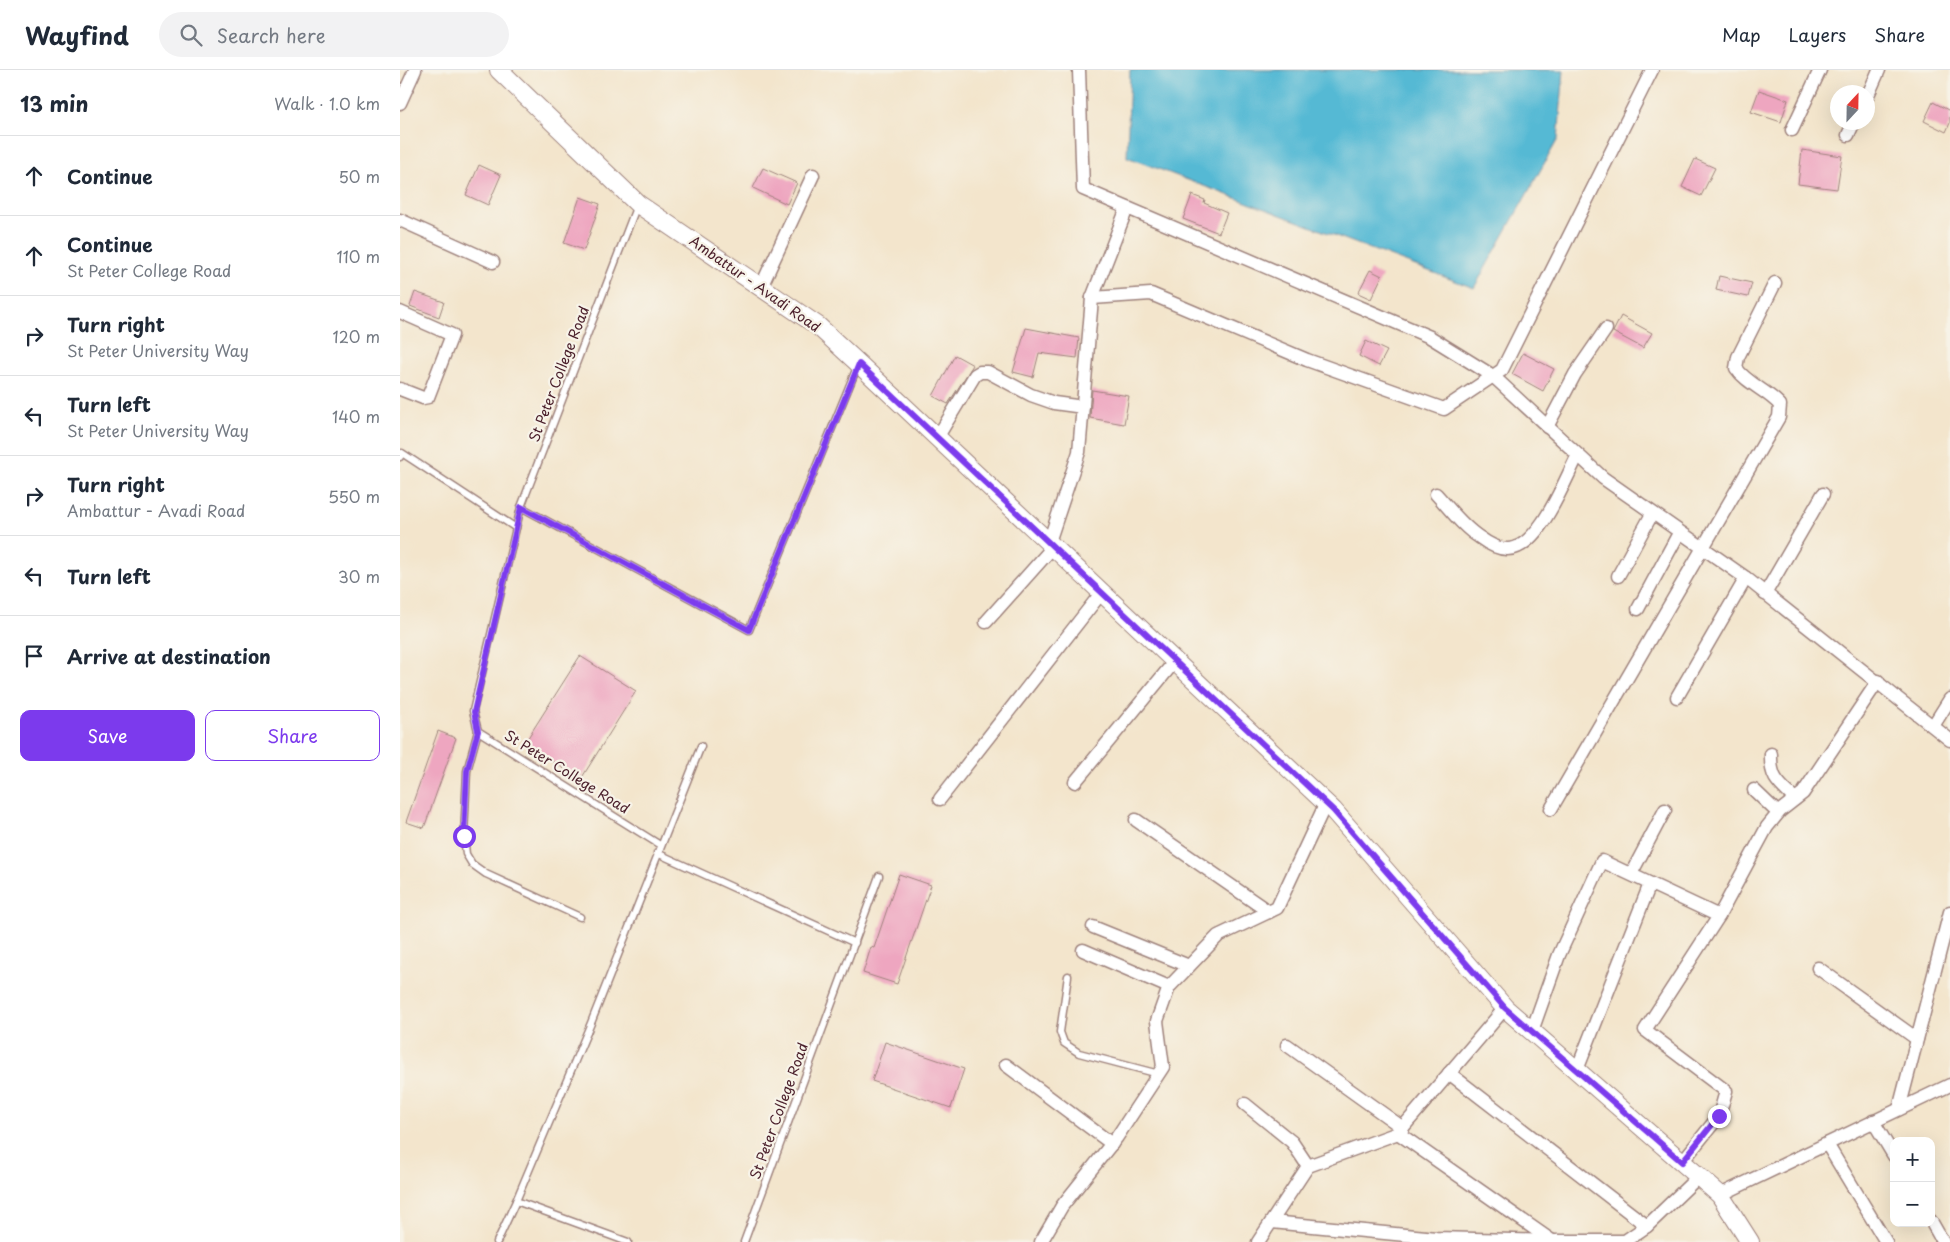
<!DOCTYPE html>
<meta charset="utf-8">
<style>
body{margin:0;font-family:"Playpen Sans",sans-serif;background:#f2f2f3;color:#1f2937}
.controls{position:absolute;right:15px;bottom:15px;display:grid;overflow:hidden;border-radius:10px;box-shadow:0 5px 20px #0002}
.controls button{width:45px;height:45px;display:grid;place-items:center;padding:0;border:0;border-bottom:1px solid #e0e1e3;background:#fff;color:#1f2937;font:25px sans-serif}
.compass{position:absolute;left:1430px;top:15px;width:45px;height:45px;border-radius:50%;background:#fff;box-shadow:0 5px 20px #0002;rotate:22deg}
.stop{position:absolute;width:15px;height:15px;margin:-11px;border:4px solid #7c3aed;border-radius:50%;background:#fff}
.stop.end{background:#7c3aed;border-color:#fff;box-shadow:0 1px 5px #0008}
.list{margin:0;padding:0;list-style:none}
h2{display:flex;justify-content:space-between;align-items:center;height:65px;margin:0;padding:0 20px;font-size:21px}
h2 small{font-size:16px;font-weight:400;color:#747a83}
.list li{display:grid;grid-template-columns:32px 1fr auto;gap:15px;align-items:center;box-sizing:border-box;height:80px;padding:0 20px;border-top:1px solid #e0e1e3}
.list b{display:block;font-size:19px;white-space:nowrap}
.list p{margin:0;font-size:16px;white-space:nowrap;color:#747a83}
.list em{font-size:16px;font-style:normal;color:#747a83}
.actions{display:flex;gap:10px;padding:15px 20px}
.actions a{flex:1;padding:11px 0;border:1px solid #7c3aed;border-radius:10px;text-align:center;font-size:18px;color:#7c3aed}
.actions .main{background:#7c3aed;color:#fff}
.icon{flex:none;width:28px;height:28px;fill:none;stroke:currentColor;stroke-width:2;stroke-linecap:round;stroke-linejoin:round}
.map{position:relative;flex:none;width:1550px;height:1172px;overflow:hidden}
header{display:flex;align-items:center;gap:30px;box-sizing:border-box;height:70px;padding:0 25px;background:#fff;border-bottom:1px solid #e0e1e3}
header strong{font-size:24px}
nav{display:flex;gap:28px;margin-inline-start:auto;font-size:18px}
.search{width:350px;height:45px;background:#f2f2f3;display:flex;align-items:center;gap:12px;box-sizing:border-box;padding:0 18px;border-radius:28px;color:#747a83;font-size:19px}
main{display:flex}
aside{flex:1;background:#fff}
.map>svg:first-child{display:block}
.water{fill:#55b9d4;stroke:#506c80}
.building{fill:#eea6c0}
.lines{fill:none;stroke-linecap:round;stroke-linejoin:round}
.lane-casing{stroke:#9e827c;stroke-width:9}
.street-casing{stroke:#9e827c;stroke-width:15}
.secondary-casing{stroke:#9e827c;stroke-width:20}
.lane{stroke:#fff;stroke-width:6}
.street{stroke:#fff;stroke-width:12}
.secondary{stroke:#fff;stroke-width:18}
.route{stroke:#7c3aed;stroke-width:6}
.labels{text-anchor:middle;stroke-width:4.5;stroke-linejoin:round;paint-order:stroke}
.street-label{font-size:14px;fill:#4a1f2b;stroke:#f7f3e8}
</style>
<header>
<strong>Wayfind</strong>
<div class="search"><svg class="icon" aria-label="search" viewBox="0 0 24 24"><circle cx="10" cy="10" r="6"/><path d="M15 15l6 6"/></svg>Search here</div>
<nav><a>Map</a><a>Layers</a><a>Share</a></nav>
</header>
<main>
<aside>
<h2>13 min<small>Walk · 1.0 km</small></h2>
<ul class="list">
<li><svg class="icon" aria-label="ahead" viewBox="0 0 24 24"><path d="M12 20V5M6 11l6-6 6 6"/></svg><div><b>Continue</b></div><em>50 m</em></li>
<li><svg class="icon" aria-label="ahead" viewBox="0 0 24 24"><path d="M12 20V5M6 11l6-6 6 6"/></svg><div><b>Continue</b><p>St Peter College Road</p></div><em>110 m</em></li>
<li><svg class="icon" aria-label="right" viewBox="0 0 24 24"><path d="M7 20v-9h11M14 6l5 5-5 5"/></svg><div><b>Turn right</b><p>St Peter University Way</p></div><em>120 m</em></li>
<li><svg class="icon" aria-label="left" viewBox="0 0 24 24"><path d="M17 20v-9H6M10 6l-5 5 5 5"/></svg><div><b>Turn left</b><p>St Peter University Way</p></div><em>140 m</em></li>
<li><svg class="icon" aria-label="right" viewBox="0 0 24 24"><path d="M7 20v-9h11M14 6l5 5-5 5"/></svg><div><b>Turn right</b><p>Ambattur - Avadi Road</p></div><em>550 m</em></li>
<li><svg class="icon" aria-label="left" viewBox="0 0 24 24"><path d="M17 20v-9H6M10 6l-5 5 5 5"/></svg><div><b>Turn left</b></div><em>30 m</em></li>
<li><svg class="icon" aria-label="arrive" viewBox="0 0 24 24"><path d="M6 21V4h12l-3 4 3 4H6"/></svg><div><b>Arrive at destination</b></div></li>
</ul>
<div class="actions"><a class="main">Save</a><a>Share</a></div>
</aside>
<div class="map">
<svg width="1550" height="1172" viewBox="0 0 1550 1172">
<rect width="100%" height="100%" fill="#f7f3e8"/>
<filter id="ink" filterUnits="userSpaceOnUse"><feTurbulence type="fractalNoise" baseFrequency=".02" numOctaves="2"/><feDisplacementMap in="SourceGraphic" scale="10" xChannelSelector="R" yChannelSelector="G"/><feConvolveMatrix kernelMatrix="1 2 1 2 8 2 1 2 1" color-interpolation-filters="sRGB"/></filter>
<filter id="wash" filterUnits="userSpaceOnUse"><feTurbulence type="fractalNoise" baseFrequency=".0096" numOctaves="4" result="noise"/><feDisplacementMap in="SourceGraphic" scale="20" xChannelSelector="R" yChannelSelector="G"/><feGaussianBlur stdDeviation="1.12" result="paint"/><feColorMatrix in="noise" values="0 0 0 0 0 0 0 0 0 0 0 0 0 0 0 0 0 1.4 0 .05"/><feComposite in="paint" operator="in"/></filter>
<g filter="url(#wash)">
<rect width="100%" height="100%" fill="#f3e5cc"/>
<path class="water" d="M 730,0 L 1164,0 L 1158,69 L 1074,218 L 727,87 Z"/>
<g id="blocks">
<g class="building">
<path d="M 1359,20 L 1388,30 L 1381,52 L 1351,42 Z"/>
<path d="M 1533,32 L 1550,41 L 1550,53 L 1546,62 L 1524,51 Z"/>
<path d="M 1402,80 L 1442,86 L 1437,119 L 1398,114 Z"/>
<path d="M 1295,89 L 1315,98 L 1301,126 L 1282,117 Z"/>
<path d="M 79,95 L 101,105 L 88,135 L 66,125 Z"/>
<path d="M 363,98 L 397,113 L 387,134 L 353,118 Z"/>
<path d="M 792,125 L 805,130 L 804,133 L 827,143 L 819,163 L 783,149 Z"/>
<path d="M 180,127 L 200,134 L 184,180 L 164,173 Z"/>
<path d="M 970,200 L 982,206 L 971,229 L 958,223 Z"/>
<path d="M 1319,206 L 1352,213 L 1348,227 L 1316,220 Z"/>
<path d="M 15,222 L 44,232 L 39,247 L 10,236 Z"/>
<path d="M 1221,246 L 1252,263 L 1243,278 L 1213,262 Z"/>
<path d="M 626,258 L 679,268 L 677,288 L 639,283 L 633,307 L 613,302 Z"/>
<path d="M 966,271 L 987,281 L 979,296 L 959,286 Z"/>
<path d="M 1123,283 L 1154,299 L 1143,321 L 1112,304 Z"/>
<path d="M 555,285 L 573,295 L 548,334 L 533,326 Z"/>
<path d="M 692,320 L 729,326 L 724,354 L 690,348 Z"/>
<path d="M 180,586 L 236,621 L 181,709 L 124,674 Z"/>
<path d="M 38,661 L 56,668 L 24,758 L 6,752 Z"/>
<path d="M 499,804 L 531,815 L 497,914 L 463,903 L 471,877 L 474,878 Z"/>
<path d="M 485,972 L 564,999 L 551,1038 L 472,1011 Z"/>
</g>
</g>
</g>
<g filter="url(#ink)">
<use href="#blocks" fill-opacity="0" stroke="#9e827c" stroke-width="1"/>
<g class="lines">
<g class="lane-casing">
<g id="lane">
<path d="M 237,135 L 121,437 L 73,641 L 78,661 L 260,775"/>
<path d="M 0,387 L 2,383 L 116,458"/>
<path d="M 121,437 L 349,560 L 458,295"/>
<path d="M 78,661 L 67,701 L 64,766 L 66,784 L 72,794 L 86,804 L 180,847"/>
<path d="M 257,783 L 455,873"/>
<path d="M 668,906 L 660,962 L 664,973 L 679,983 L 759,1004"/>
<path d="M 97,1172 L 116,1131"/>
<path d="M 228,1172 L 116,1131 L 191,953 L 301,676"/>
<path d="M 344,1172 L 479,806"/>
</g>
</g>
<g class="street-casing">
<g id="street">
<path d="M 679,0 L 683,119 L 1030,267 L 1093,306 L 1203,408 L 1346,508 L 1550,670"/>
<path d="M 1468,25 L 1479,0"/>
<path d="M 0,33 L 15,0"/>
<path d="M 1392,60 L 1420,0"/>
<path d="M 1448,65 L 1454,52"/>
<path d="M 0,150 L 93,192"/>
<path d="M 361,217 L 413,105"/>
<path d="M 692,228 L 727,138"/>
<path d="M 0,242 L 52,265 L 28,327 L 23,328 L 0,319"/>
<path d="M 1147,357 L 1175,304 L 1206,259"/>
<path d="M 537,368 L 575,305 L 580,302 L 588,302 L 631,325 L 654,333 L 683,337"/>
<path d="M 1036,424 C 1049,438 1063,457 1079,467 C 1087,473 1098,479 1107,479 C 1139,480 1165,409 1178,385"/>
<path d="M 649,472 L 679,382 L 692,228 L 751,224 L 907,290 L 1044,339 L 1102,300 L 1252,0"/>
<path d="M 1218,506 L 1252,444"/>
<path d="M 1365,524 L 1423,424"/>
<path d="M 1238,539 L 1279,463"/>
<path d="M 586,552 L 653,477"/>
<path d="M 1277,627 L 1346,508"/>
<path d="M 1533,656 L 1550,629"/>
<path d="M 1371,684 C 1370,708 1378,713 1395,729"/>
<path d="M 675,712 L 775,591"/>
<path d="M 1354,720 L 1378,743"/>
<path d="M 540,729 L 702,522"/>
<path d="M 1151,739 L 1379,347 L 1380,335 C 1367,320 1347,314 1336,298 L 1338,287 L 1375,213"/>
<path d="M 736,750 L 869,842"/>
<path d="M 1231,804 L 1265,740"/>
<path d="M 693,857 L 789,896"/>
<path d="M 683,880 L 769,917"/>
<path d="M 1418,898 L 1517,969"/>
<path d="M 1105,938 L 998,1063 L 1152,1171"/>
<path d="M 1132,961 L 1159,885 L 1202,791 L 1319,846"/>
<path d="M 887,975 L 1003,1058"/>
<path d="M 606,995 L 712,1074"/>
<path d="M 1177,1000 L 1250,814"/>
<path d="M 1049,1003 L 1247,1156 L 1299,1106"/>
<path d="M 845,1034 L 892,1072 L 908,1096"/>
<path d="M 1499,1039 L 1550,842"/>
<path d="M 1473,1051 L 1494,1086"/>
<path d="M 1427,1074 L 1486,1172"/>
<path d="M 1282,1092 L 1319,1046 L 1326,1021 L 1245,960 L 1319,846 L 1367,757 L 1380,741 L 1403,723 L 1478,611"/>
<path d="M 1320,1125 L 1550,1015"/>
<path d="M 1531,1151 L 1543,1172"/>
<path d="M 872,1152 L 1036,1168 L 1152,1171 L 1225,1171 L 1247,1156"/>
<path d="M 641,1172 L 662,1136 L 717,1067 L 763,997 L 757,951 L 769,917 L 818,866 L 877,838 L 926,733"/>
<path d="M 858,1172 L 908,1096 L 998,1063"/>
</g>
</g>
<g class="secondary-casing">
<path id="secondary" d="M 99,0 L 238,134 L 418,256 L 459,294 L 933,740 L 1105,938 L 1320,1125 L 1350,1172"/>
</g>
<use href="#lane" class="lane"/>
<use href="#street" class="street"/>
<use href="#secondary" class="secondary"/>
</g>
</g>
<g class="lines" filter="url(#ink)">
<path class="route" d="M 64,766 L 67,701 L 78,661 L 74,642 L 121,437 L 349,560 L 459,294 L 933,740 L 1105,938 L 1282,1092 L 1319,1046"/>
</g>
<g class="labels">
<g class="street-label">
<text transform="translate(355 214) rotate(35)" y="5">Ambattur - Avadi Road</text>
<text transform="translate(159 304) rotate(-69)" y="5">St Peter College Road</text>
<text transform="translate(167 702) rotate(32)" y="5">St Peter College Road</text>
<text transform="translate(379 1041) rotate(-70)" y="5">St Peter College Road</text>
</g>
</g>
</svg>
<div class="controls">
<button>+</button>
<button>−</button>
</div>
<svg class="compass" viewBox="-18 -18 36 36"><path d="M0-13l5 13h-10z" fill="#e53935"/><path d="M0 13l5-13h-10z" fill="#747a83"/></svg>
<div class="stop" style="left:64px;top:766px"></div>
<div class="stop end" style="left:1319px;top:1046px"></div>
</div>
</main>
